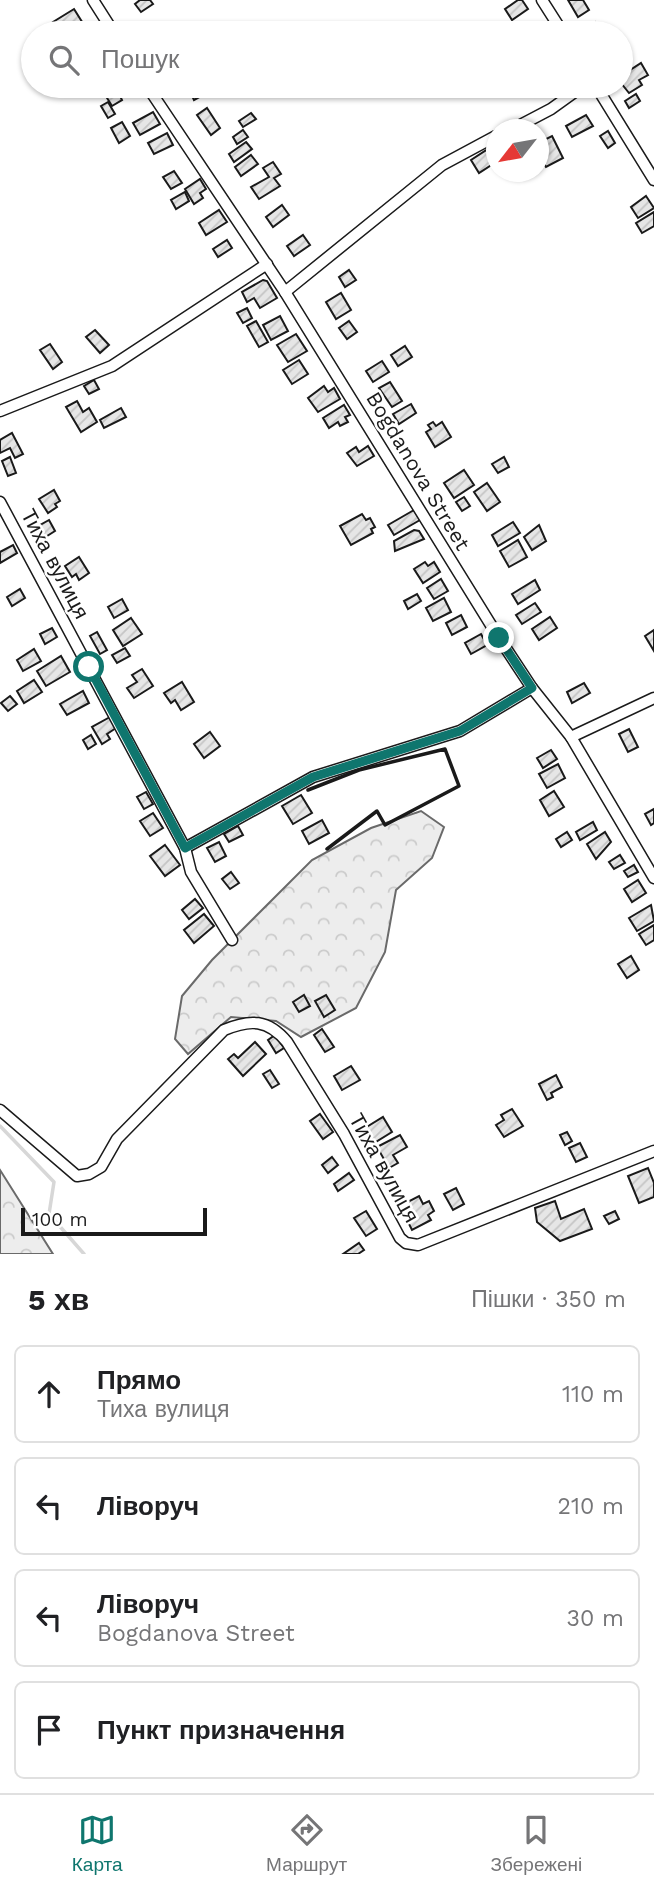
<!DOCTYPE html>
<html lang="uk">
<meta charset="utf-8">
<style>
body{margin:0;font-family:"Work Sans",sans-serif;background:#f6f6f6;color:#202124}
.compass{position:absolute;left:486px;top:119px;width:63px;height:63px;border-radius:50%;background:#fff;box-shadow:0 2px 5px #0004;rotate:239deg}
.scale{position:absolute;left:21px;bottom:18px;width:186px;box-sizing:border-box;padding-left:7px;border:4px solid #1a1a1a;border-top:0;font-size:19px;line-height:24px;white-space:nowrap;color:#1a1a1a;-webkit-text-stroke:5px #fff;paint-order:stroke}
.stop{position:absolute;width:21px;height:21px;margin:-16px;border:5px solid #0f766e;border-radius:50%;background:#fff}
.stop.end{background:#0f766e;border-color:#fff;box-shadow:0 2px 7px #0008}
.list{margin:0;padding:0;list-style:none}
h2{display:flex;justify-content:space-between;align-items:center;height:91px;margin:0;padding:0 28px;font-size:30px}
h2 small{font-size:23px;font-weight:400;color:#757577}
.list li{display:grid;grid-template-columns:46px 1fr auto;gap:21px;align-items:center;box-sizing:border-box;height:98px;margin:0 14px 14px;padding:0 14px;border:2px solid #e0e0e0;border-radius:10px}
.list b{display:block;font-size:26px;white-space:nowrap}
.list p{margin:0;font-size:23px;white-space:nowrap;color:#757577}
.list em{font-size:23px;font-style:normal;color:#757577}
.icon{flex:none;width:38px;height:38px;fill:none;stroke:currentColor;stroke-width:2;stroke-linecap:round;stroke-linejoin:round}
.map{position:relative;flex:none;width:654px;height:1254px;overflow:hidden}
.search{position:absolute;background:#fff;box-shadow:0 2px 5px #0004;left:21px;right:21px;top:21px;height:77px;display:flex;align-items:center;gap:18px;box-sizing:border-box;padding:0 24px;border-radius:38px;color:#757577;font-size:26px}
.sheet{height:539px;background:#fff}
nav{display:flex;justify-content:space-around;align-items:center;box-sizing:border-box;height:98px;border-top:2px solid #e0e0e0;background:#fff;font-size:19px;color:#757577}
nav a{display:grid;justify-items:center;gap:4px}
nav .on{color:#0f766e}
.map>svg:first-child{display:block}
.forest{fill:url(#forest-crowns);stroke:#6a6a6a;stroke-width:2}
.lines{fill:none;stroke-linecap:round;stroke-linejoin:round}
.stream{stroke:#d7d7d7;stroke-width:3.5}
.building{fill:url(#building-hatch);stroke:#1a1a1a;stroke-width:2}
.street-casing{stroke:#1a1a1a;stroke-width:13}
.street{stroke:#fff;stroke-width:10}
.wall{stroke:#1a1a1a;stroke-width:3.5}
.route{stroke:#0f766e;stroke-width:9}
.labels{text-anchor:middle;stroke-width:5;stroke-linejoin:round;paint-order:stroke}
.street-label{font-size:21px;fill:#1a1a1a;stroke:#fff}
</style>
<div class="map">
<svg width="654" height="1254" viewBox="0 0 654 1254">
<defs>
<pattern id="forest-crowns" width="20" height="18" patternUnits="userSpaceOnUse" patternTransform="scale(1.75)"><rect width="20" height="18" fill="#ededed"/><path d="M2 6a3 3 0 1 1 6 0M12 15a3 3 0 1 1 6 0" fill="none" stroke="#cbcbcb"/></pattern>
<pattern id="building-hatch" width="6" height="6" patternUnits="userSpaceOnUse" patternTransform="scale(1.75)"><rect width="6" height="6" fill="#e6e6e6"/><path d="M-1 1l2-2M0 6l6-6M5 7l2-2" fill="none" stroke="#c5c5c5"/></pattern>
</defs>
<rect width="100%" height="100%" fill="#fff"/>
<g class="forest">
<path d="M 421,811 L 444,827 L 432,858 L 396,890 L 385,952 L 356,1008 L 301,1037 L 276,1021 L 231,1017 L 188,1054 L 175,1039 L 182,996 L 212,960 L 312,860 L 371,828 Z"/>
<path d="M 0,1170 L 53,1254 L 0,1254 Z"/>
</g>
<g class="lines">
<path class="stream" d="M 0,1126 L 54,1182 L 49,1214 L 84,1254"/>
</g>
<g class="building">
<path d="M 140,0 L 150,0 L 153,4 L 141,12 L 135,4 Z"/>
<path d="M 518,0 L 522,0 L 528,9 L 512,20 L 505,9 Z"/>
<path d="M 568,0 L 583,0 L 589,10 L 578,17 Z"/>
<path d="M 74,9 L 84,25 L 72,33 L 60,33 L 53,22 Z"/>
<path d="M 595,22 L 602,33 L 588,33 L 585,28 Z"/>
<path d="M 641,63 L 648,75 L 639,80 L 642,85 L 629,93 L 621,83 L 621,76 Z"/>
<path d="M 116,86 L 121,86 L 125,93 L 120,96 L 122,100 L 112,106 L 104,93 Z"/>
<path d="M 199,86 L 212,86 L 214,89 L 194,100 L 190,91 Z"/>
<path d="M 636,94 L 640,101 L 629,108 L 625,101 Z"/>
<path d="M 108,102 L 115,114 L 108,118 L 101,106 Z"/>
<path d="M 207,108 L 220,128 L 211,135 L 197,115 Z"/>
<path d="M 153,112 L 160,124 L 140,135 L 133,123 Z"/>
<path d="M 251,113 L 256,119 L 243,127 L 239,121 Z"/>
<path d="M 586,115 L 593,126 L 572,137 L 566,126 Z"/>
<path d="M 122,122 L 130,136 L 119,143 L 111,128 Z"/>
<path d="M 243,130 L 248,137 L 237,144 L 233,137 Z"/>
<path d="M 608,131 L 615,143 L 608,148 L 600,136 Z"/>
<path d="M 167,133 L 173,145 L 154,154 L 148,143 Z"/>
<path d="M 552,136 L 563,158 L 546,167 L 538,153 L 538,143 Z"/>
<path d="M 246,142 L 252,149 L 234,162 L 229,154 Z"/>
<path d="M 488,149 L 496,162 L 479,173 L 471,160 Z"/>
<path d="M 251,155 L 258,164 L 241,176 L 235,167 Z"/>
<path d="M 273,162 L 281,174 L 274,178 L 280,186 L 259,199 L 251,187 L 269,177 L 263,168 Z"/>
<path d="M 174,171 L 182,183 L 171,189 L 163,177 Z"/>
<path d="M 200,179 L 206,189 L 200,193 L 203,198 L 194,204 L 185,189 Z"/>
<path d="M 185,192 L 189,201 L 176,209 L 171,200 Z"/>
<path d="M 646,196 L 654,208 L 638,218 L 631,207 Z"/>
<path d="M 282,205 L 289,215 L 273,227 L 266,217 Z"/>
<path d="M 219,210 L 227,222 L 206,235 L 199,223 Z"/>
<path d="M 654,212 L 654,226 L 642,233 L 636,223 Z"/>
<path d="M 303,235 L 310,245 L 294,256 L 287,246 Z"/>
<path d="M 227,240 L 232,248 L 218,257 L 213,249 Z"/>
<path d="M 349,270 L 356,280 L 345,287 L 339,277 Z"/>
<path d="M 263,280 L 267,281 L 277,298 L 260,308 L 254,298 L 247,302 L 242,292 Z"/>
<path d="M 341,293 L 351,310 L 336,319 L 326,302 Z"/>
<path d="M 247,308 L 252,318 L 243,323 L 237,313 Z"/>
<path d="M 280,316 L 288,331 L 271,340 L 263,325 Z"/>
<path d="M 256,321 L 268,342 L 259,347 L 247,326 Z"/>
<path d="M 349,321 L 357,332 L 347,339 L 339,328 Z"/>
<path d="M 95,330 L 109,345 L 100,353 L 86,337 Z"/>
<path d="M 296,334 L 307,351 L 288,362 L 277,345 Z"/>
<path d="M 50,344 L 62,362 L 53,369 L 40,350 Z"/>
<path d="M 405,346 L 412,357 L 398,366 L 391,355 Z"/>
<path d="M 299,360 L 308,374 L 292,384 L 283,370 Z"/>
<path d="M 382,361 L 389,372 L 373,382 L 366,371 Z"/>
<path d="M 94,380 L 99,389 L 89,394 L 84,386 Z"/>
<path d="M 390,382 L 402,401 L 392,407 L 379,388 Z"/>
<path d="M 324,386 L 328,392 L 334,388 L 340,399 L 318,412 L 308,398 Z"/>
<path d="M 77,401 L 83,412 L 89,408 L 97,422 L 81,432 L 66,407 Z"/>
<path d="M 411,404 L 416,413 L 399,424 L 393,414 Z"/>
<path d="M 344,405 L 350,415 L 345,417 L 348,422 L 340,426 L 338,422 L 329,428 L 323,418 Z"/>
<path d="M 121,408 L 126,417 L 104,428 L 100,420 Z"/>
<path d="M 433,422 L 436,426 L 442,422 L 451,437 L 435,447 L 426,432 L 431,429 L 428,425 Z"/>
<path d="M 12,433 L 23,454 L 15,458 L 10,448 L 0,453 L 0,440 Z"/>
<path d="M 368,446 L 374,456 L 357,466 L 347,453 L 356,447 L 359,452 Z"/>
<path d="M 10,457 L 16,473 L 8,476 L 2,461 Z"/>
<path d="M 504,457 L 509,467 L 498,473 L 492,464 Z"/>
<path d="M 464,470 L 474,485 L 454,498 L 444,483 Z"/>
<path d="M 487,483 L 500,502 L 487,511 L 474,492 Z"/>
<path d="M 54,490 L 60,501 L 55,504 L 57,507 L 48,513 L 39,499 Z"/>
<path d="M 464,497 L 470,506 L 462,511 L 456,502 Z"/>
<path d="M 414,510 L 420,520 L 394,535 L 388,525 Z"/>
<path d="M 362,514 L 366,520 L 370,518 L 375,527 L 371,529 L 373,533 L 351,545 L 340,526 Z"/>
<path d="M 49,520 L 55,531 L 39,541 L 33,529 Z"/>
<path d="M 513,522 L 520,533 L 498,546 L 492,535 Z"/>
<path d="M 539,525 L 546,541 L 532,550 L 524,537 Z"/>
<path d="M 414,530 L 419,531 L 424,539 L 395,551 L 394,541 Z"/>
<path d="M 518,540 L 527,557 L 509,567 L 500,551 Z"/>
<path d="M 13,545 L 17,553 L 0,563 L 0,552 Z"/>
<path d="M 79,557 L 89,573 L 79,580 L 76,574 L 72,577 L 65,566 Z"/>
<path d="M 425,562 L 428,566 L 434,562 L 440,572 L 423,583 L 414,569 Z"/>
<path d="M 441,579 L 448,591 L 434,599 L 427,588 Z"/>
<path d="M 535,580 L 540,590 L 518,604 L 512,594 Z"/>
<path d="M 20,589 L 25,598 L 12,606 L 7,597 Z"/>
<path d="M 417,594 L 421,601 L 408,609 L 404,601 Z"/>
<path d="M 444,598 L 451,612 L 433,621 L 426,608 Z"/>
<path d="M 122,599 L 128,610 L 114,618 L 108,607 Z"/>
<path d="M 535,603 L 541,612 L 522,624 L 516,615 Z"/>
<path d="M 461,615 L 467,627 L 452,635 L 446,623 Z"/>
<path d="M 550,617 L 557,628 L 539,640 L 532,629 Z"/>
<path d="M 131,618 L 142,634 L 123,646 L 113,630 Z"/>
<path d="M 52,628 L 57,637 L 45,644 L 40,634 Z"/>
<path d="M 654,630 L 654,651 L 645,636 Z"/>
<path d="M 97,632 L 107,650 L 100,654 L 90,636 Z"/>
<path d="M 481,634 L 487,645 L 471,654 L 465,643 Z"/>
<path d="M 125,648 L 130,656 L 117,663 L 112,655 Z"/>
<path d="M 34,649 L 41,661 L 23,671 L 17,660 Z"/>
<path d="M 61,656 L 70,672 L 46,686 L 37,671 Z"/>
<path d="M 142,669 L 153,686 L 134,698 L 127,688 L 137,682 L 132,675 Z"/>
<path d="M 34,680 L 42,692 L 24,703 L 17,691 Z"/>
<path d="M 182,682 L 194,702 L 181,710 L 175,700 L 171,703 L 164,693 Z"/>
<path d="M 584,683 L 590,693 L 572,703 L 567,692 Z"/>
<path d="M 83,691 L 89,703 L 67,715 L 60,704 Z"/>
<path d="M 10,696 L 17,704 L 8,711 L 1,703 Z"/>
<path d="M 110,717 L 116,728 L 107,734 L 110,739 L 102,744 L 92,727 Z"/>
<path d="M 629,729 L 638,747 L 628,752 L 619,734 Z"/>
<path d="M 210,732 L 220,746 L 204,758 L 194,744 Z"/>
<path d="M 91,735 L 96,744 L 88,749 L 83,740 Z"/>
<path d="M 551,750 L 557,759 L 543,768 L 537,758 Z"/>
<path d="M 558,764 L 565,778 L 547,788 L 539,774 Z"/>
<path d="M 554,791 L 564,807 L 549,816 L 540,800 Z"/>
<path d="M 146,792 L 153,804 L 144,809 L 137,797 Z"/>
<path d="M 301,795 L 312,813 L 293,824 L 282,806 Z"/>
<path d="M 654,809 L 654,823 L 651,825 L 645,814 Z"/>
<path d="M 153,813 L 163,828 L 150,836 L 140,821 Z"/>
<path d="M 322,820 L 329,833 L 309,844 L 302,831 Z"/>
<path d="M 593,822 L 597,830 L 580,840 L 576,832 Z"/>
<path d="M 238,826 L 243,835 L 229,842 L 224,834 Z"/>
<path d="M 567,832 L 572,840 L 561,847 L 556,839 Z"/>
<path d="M 605,832 L 611,842 L 596,859 L 587,844 Z"/>
<path d="M 219,842 L 226,856 L 215,862 L 207,848 Z"/>
<path d="M 165,845 L 180,865 L 165,876 L 150,856 Z"/>
<path d="M 620,855 L 625,863 L 614,869 L 609,862 Z"/>
<path d="M 634,865 L 638,872 L 628,877 L 624,871 Z"/>
<path d="M 231,872 L 239,883 L 230,889 L 222,879 Z"/>
<path d="M 638,880 L 646,893 L 632,902 L 624,889 Z"/>
<path d="M 195,899 L 203,908 L 189,919 L 182,910 Z"/>
<path d="M 651,905 L 654,921 L 637,931 L 629,918 Z"/>
<path d="M 204,914 L 214,926 L 194,943 L 184,930 Z"/>
<path d="M 654,925 L 654,940 L 646,945 L 639,934 Z"/>
<path d="M 631,956 L 639,970 L 627,978 L 618,964 Z"/>
<path d="M 304,995 L 310,1006 L 299,1012 L 293,1002 Z"/>
<path d="M 326,995 L 335,1010 L 324,1017 L 315,1001 Z"/>
<path d="M 322,1029 L 334,1047 L 325,1052 L 314,1035 Z"/>
<path d="M 275,1035 L 284,1048 L 276,1053 L 268,1040 Z"/>
<path d="M 255,1042 L 266,1054 L 243,1076 L 228,1059 L 234,1054 L 238,1058 Z"/>
<path d="M 351,1066 L 360,1080 L 342,1090 L 334,1076 Z"/>
<path d="M 270,1070 L 279,1084 L 272,1088 L 263,1074 Z"/>
<path d="M 556,1075 L 562,1087 L 551,1093 L 553,1097 L 547,1100 L 539,1084 Z"/>
<path d="M 512,1109 L 523,1126 L 504,1137 L 496,1125 L 504,1120 L 501,1115 Z"/>
<path d="M 320,1114 L 333,1132 L 323,1139 L 310,1121 Z"/>
<path d="M 383,1117 L 392,1132 L 374,1143 L 365,1128 Z"/>
<path d="M 567,1132 L 572,1141 L 565,1145 L 560,1135 Z"/>
<path d="M 400,1135 L 407,1147 L 393,1155 L 398,1163 L 389,1168 L 377,1147 Z"/>
<path d="M 580,1143 L 587,1157 L 576,1162 L 569,1148 Z"/>
<path d="M 332,1157 L 338,1165 L 328,1173 L 322,1165 Z"/>
<path d="M 648,1168 L 654,1183 L 654,1197 L 639,1203 L 628,1176 Z"/>
<path d="M 349,1173 L 354,1180 L 338,1191 L 334,1184 Z"/>
<path d="M 456,1188 L 464,1204 L 453,1210 L 444,1194 Z"/>
<path d="M 419,1196 L 423,1204 L 429,1201 L 434,1211 L 428,1215 L 431,1220 L 412,1230 L 400,1206 Z"/>
<path d="M 555,1201 L 561,1219 L 584,1209 L 592,1229 L 560,1241 L 537,1222 L 535,1208 Z"/>
<path d="M 366,1211 L 377,1229 L 366,1236 L 354,1218 Z"/>
<path d="M 615,1211 L 619,1219 L 609,1224 L 604,1216 Z"/>
<path d="M 359,1243 L 364,1250 L 358,1254 L 343,1254 Z"/>
</g>
<g class="lines">
<g class="street-casing">
<g id="street">
<path d="M 93,0 L 114,33"/>
<path d="M 542,0 L 563,33"/>
<path d="M 147,86 L 285,292 L 499,638 L 532,688 L 571,737 L 654,878"/>
<path d="M 596,86 L 654,180"/>
<path d="M 511,130 L 551,109 L 583,86"/>
<path d="M 285,292 L 442,165 L 496,136"/>
<path d="M 0,411 L 112,366 L 267,264"/>
<path d="M 0,502 L 185,848 L 191,872 L 232,940"/>
<path d="M 571,737 L 654,698"/>
<path d="M 185,848 L 313,777 L 460,731 L 532,688"/>
<path d="M 0,1110 L 77,1176 L 89,1174 L 101,1167 L 117,1139 L 224,1030 C 250,1019 268,1019 287,1042 L 344,1134 L 400,1238 L 406,1243 L 418,1245 L 654,1151"/>
</g>
</g>
<use href="#street" class="street"/>
<path class="wall" d="M 308,790 L 359,770 L 445,749 L 459,786 L 385,825 L 377,811 L 327,849"/>
</g>
<g class="lines">
<path class="route" d="M 89,667 L 185,848 L 313,777 L 460,731 L 532,688 L 499,638"/>
</g>
<g class="labels">
<g class="street-label">
<text transform="translate(418 471) rotate(59)" y="7">Bogdanova Street</text>
<text transform="translate(55 564) rotate(62)" y="7">Тиха вулиця</text>
<text transform="translate(384 1168) rotate(61)" y="7">Тиха вулиця</text>
</g>
</g>
</svg>
<svg class="compass" viewBox="-18 -18 36 36"><path d="M0-13l5 13h-10z" fill="#e53935"/><path d="M0 13l5-13h-10z" fill="#757577"/></svg>
<div class="scale">100 m</div>
<div class="stop" style="left:89px;top:667px"></div>
<div class="stop end" style="left:499px;top:638px"></div>
<div class="search"><svg class="icon" aria-label="search" viewBox="0 0 24 24"><circle cx="10" cy="10" r="6"/><path d="M15 15l6 6"/></svg>Пошук</div>
</div>
<section class="sheet">
<h2>5 хв<small>Пішки · 350 m</small></h2>
<ul class="list">
<li><svg class="icon" aria-label="ahead" viewBox="0 0 24 24"><path d="M12 20V5M6 11l6-6 6 6"/></svg><div><b>Прямо</b><p>Тиха вулиця</p></div><em>110 m</em></li>
<li><svg class="icon" aria-label="left" viewBox="0 0 24 24"><path d="M17 20v-9H6M10 6l-5 5 5 5"/></svg><div><b>Ліворуч</b></div><em>210 m</em></li>
<li><svg class="icon" aria-label="left" viewBox="0 0 24 24"><path d="M17 20v-9H6M10 6l-5 5 5 5"/></svg><div><b>Ліворуч</b><p>Bogdanova Street</p></div><em>30 m</em></li>
<li><svg class="icon" aria-label="arrive" viewBox="0 0 24 24"><path d="M6 21V4h12l-3 4 3 4H6"/></svg><div><b>Пункт призначення</b></div></li>
</ul>
</section>
<nav>
<a class="on"><svg class="icon" aria-label="map" viewBox="0 0 24 24"><path d="M3 6l6-2 6 2 6-2v14l-6 2-6-2-6 2zM9 4v14M15 6v14"/></svg>Карта</a>
<a><svg class="icon" aria-label="directions" viewBox="0 0 24 24"><path d="M12 3l9 9-9 9-9-9zM9 14v-3h6M13 9l2 2-2 2"/></svg>Маршрут</a>
<a><svg class="icon" aria-label="saved" viewBox="0 0 24 24"><path d="M7 4h10v16l-5-4-5 4z"/></svg>Збережені</a>
</nav>
